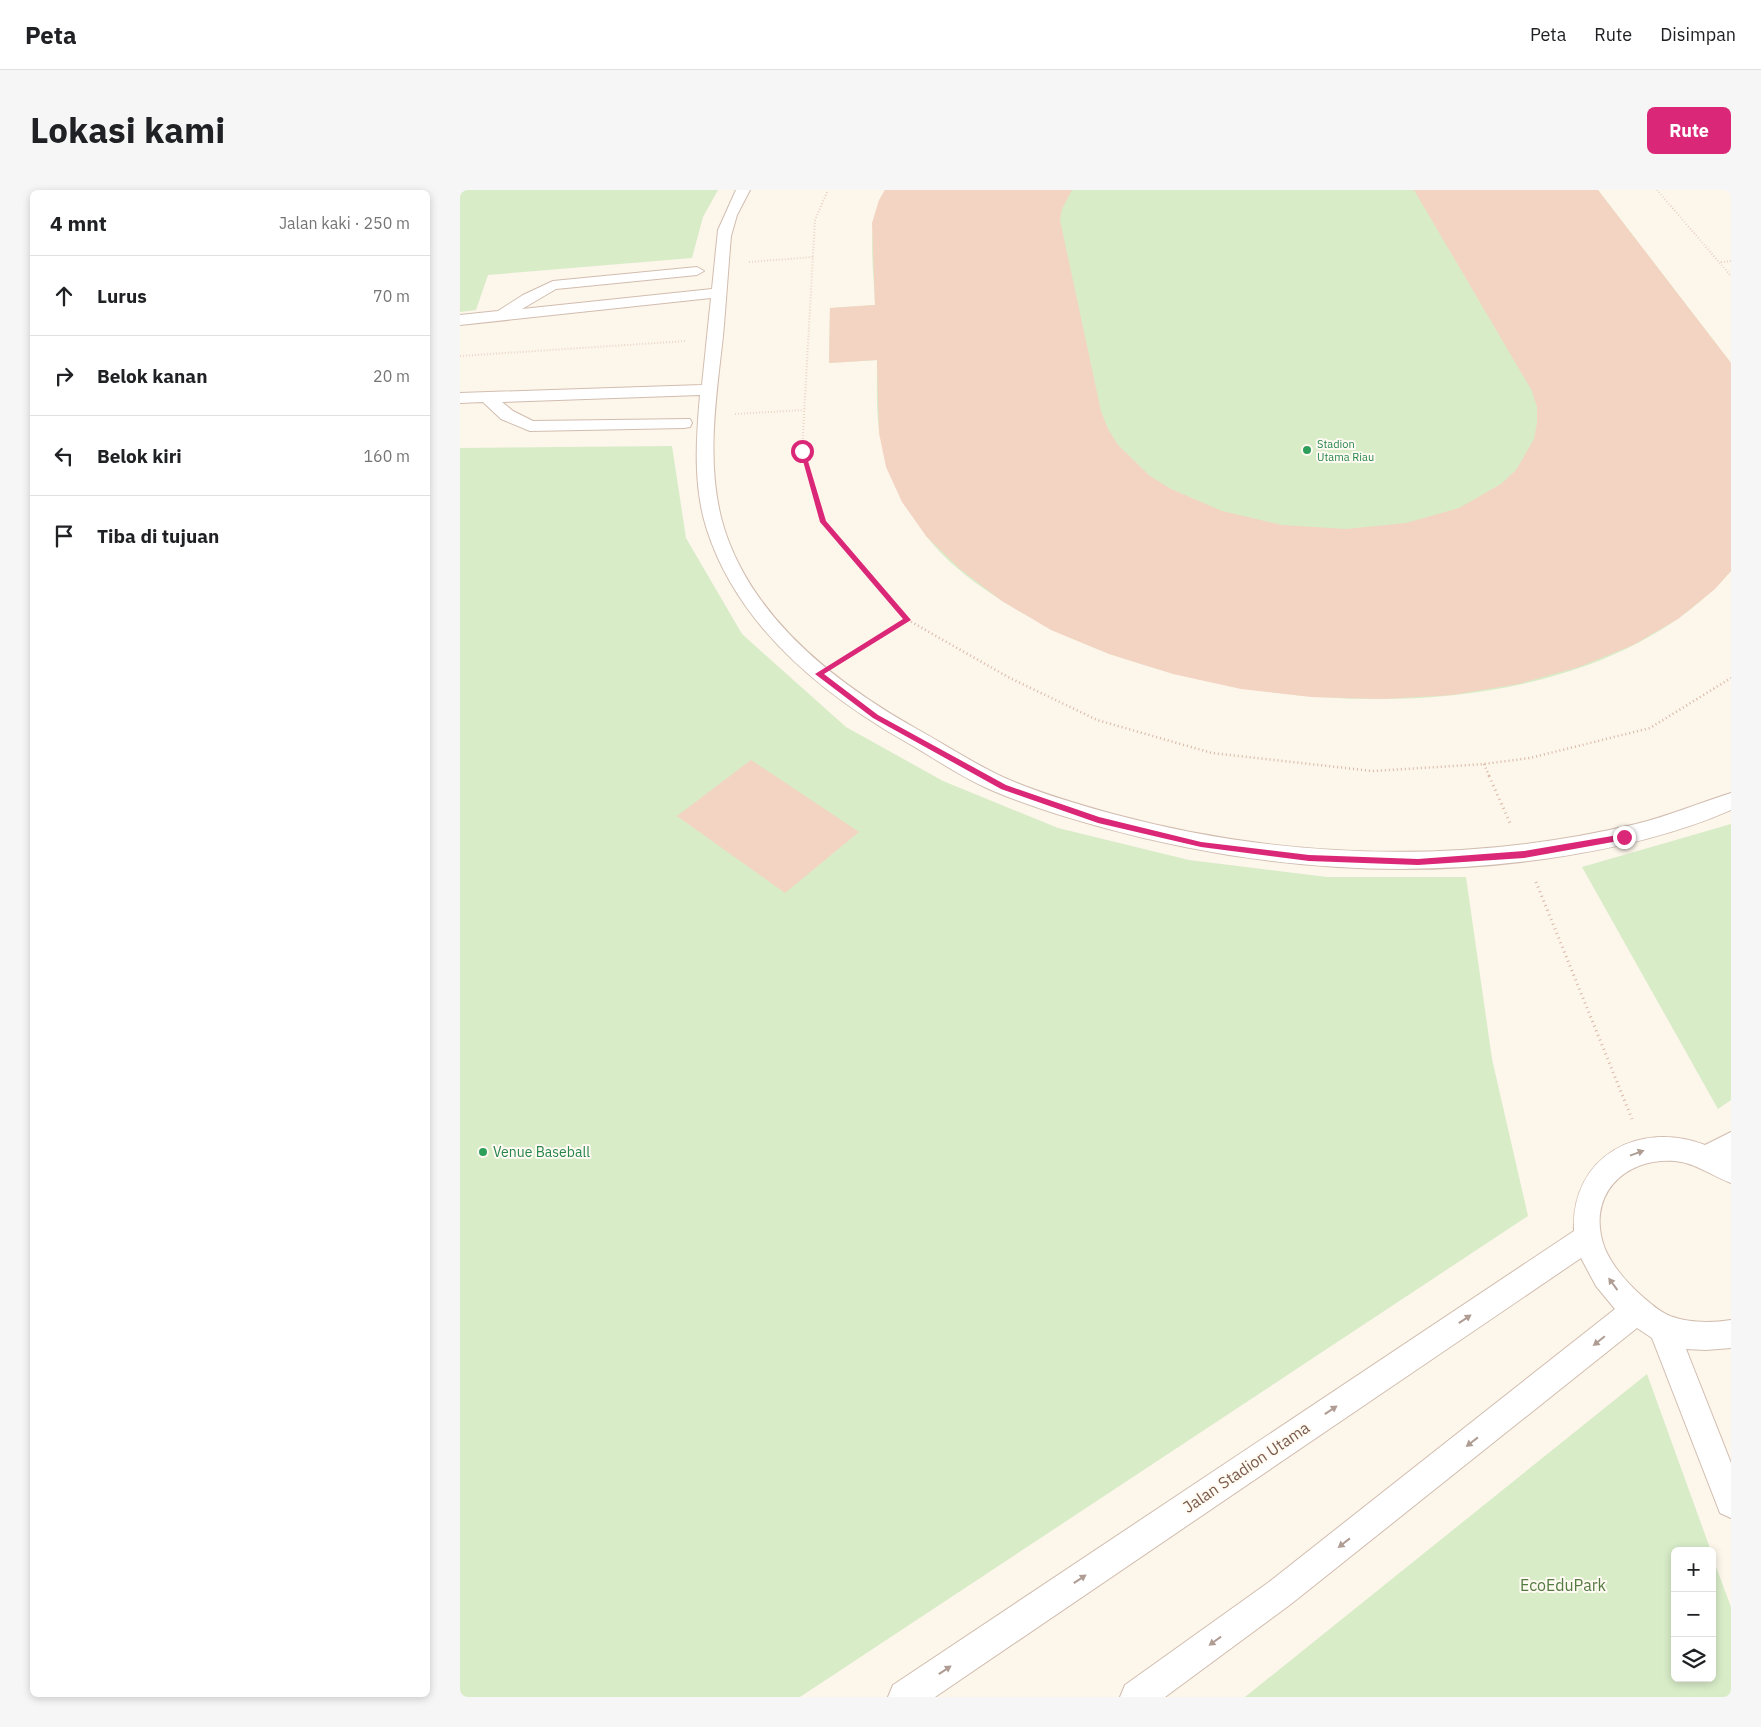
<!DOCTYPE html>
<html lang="id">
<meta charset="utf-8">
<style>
body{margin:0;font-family:"IBM Plex Sans",sans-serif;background:#f6f6f6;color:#202124}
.controls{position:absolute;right:15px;bottom:15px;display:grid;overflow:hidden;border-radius:8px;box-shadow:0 2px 8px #0003}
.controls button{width:45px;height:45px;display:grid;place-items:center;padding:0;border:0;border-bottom:1px solid #e0e0e0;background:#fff;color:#202124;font:25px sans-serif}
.stop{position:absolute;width:15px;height:15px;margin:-11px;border:4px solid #db2777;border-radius:50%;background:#fff}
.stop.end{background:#db2777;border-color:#fff;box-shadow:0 1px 5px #0008}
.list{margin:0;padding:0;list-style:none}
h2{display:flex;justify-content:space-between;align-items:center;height:65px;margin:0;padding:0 20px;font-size:21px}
h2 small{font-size:16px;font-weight:400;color:#757577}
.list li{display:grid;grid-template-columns:32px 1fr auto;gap:15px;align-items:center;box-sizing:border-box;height:80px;padding:0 20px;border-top:1px solid #e0e0e0}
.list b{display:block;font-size:19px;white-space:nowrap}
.list em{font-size:16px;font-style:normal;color:#757577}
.icon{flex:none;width:28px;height:28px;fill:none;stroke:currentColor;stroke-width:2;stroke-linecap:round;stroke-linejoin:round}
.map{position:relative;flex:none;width:1271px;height:1507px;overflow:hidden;border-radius:8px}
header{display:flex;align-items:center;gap:30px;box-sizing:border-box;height:70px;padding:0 25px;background:#fff;border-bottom:1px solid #e0e0e0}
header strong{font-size:24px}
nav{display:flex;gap:28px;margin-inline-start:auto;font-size:18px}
.intro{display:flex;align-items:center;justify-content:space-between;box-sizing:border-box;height:120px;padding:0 30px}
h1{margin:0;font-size:35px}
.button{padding:12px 22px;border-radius:8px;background:#db2777;color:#fff;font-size:18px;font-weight:700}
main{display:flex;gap:30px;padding:0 30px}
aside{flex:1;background:#fff;border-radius:8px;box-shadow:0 2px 8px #0003}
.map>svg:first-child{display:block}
.green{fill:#d8ecc8}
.building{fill:#f3d4c2}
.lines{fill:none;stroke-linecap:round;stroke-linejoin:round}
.service-casing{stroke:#d1bdaf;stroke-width:2}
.path-far2{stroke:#d9b7a4;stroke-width:2;stroke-dasharray:0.5 2.5;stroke-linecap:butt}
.path-far1{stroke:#d9b7a4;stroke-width:2.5;stroke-dasharray:1 3;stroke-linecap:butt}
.path{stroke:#d9b7a4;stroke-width:3;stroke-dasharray:1 4;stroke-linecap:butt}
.service{fill:#fff;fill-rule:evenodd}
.oneway{fill:#af9d94}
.route{fill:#db2777}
.leisure-dot{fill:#2e9e5b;stroke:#fffaf2;stroke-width:2}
.labels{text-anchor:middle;stroke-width:4;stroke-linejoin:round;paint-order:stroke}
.far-leisure-label{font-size:11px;fill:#27864d;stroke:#fffaf2;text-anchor:start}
.leisure-label{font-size:14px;fill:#27864d;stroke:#fffaf2;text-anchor:start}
.near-street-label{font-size:16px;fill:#7a5b4c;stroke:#fffaf2}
.near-park-label{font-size:16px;fill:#537a41;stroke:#fffaf2}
</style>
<header>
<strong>Peta</strong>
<nav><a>Peta</a><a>Rute</a><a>Disimpan</a></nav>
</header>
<div class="intro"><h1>Lokasi kami</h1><a class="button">Rute</a></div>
<main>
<aside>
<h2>4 mnt<small>Jalan kaki · 250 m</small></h2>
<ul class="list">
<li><svg class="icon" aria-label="ahead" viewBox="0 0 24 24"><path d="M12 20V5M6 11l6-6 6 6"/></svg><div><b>Lurus</b></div><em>70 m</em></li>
<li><svg class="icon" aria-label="right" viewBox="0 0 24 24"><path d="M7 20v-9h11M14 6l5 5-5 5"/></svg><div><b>Belok kanan</b></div><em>20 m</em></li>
<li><svg class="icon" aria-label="left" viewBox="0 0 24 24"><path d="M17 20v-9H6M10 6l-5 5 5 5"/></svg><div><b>Belok kiri</b></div><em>160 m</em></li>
<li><svg class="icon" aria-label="arrive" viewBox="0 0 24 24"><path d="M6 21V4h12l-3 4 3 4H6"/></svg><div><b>Tiba di tujuan</b></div></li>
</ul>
</aside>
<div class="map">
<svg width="1271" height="1507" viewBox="0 0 1271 1507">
<rect width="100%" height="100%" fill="#fdf6eb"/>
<g class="green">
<path d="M 0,0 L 258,0 L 243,27 L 232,68 L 28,85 L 16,120 L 0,122 Z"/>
<path d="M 425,0 L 1138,0 L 1271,173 L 1271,381 C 1119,556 753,532 568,426 C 532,406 493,380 467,347 C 460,337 420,250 419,240 C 416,217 417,193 417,170 L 369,173 L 370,118 L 415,115 C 414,77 405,34 425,0 Z"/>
<path d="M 212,256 L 226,348 L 282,444 L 386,537 L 483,591 L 598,638 L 729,670 L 867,687 L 1006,687 L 1032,869 L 1068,1026 L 340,1507 L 0,1507 L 0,258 Z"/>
<path d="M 1271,634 L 1271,910 L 1258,919 L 1122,677 Z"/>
<path d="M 1187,1184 L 1251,1361 L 1215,1361 L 1215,1488 L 1252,1488 L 1252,1366 L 1271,1417 L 1271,1507 L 785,1507 Z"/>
</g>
<g class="building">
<path d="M 425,0 L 612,0 L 602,19 L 600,30 L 641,221 L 648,239 L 658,255 L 690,286 L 711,299 L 762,321 L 822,335 L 886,339 L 946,333 L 999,318 L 1041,294 L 1056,280 L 1074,249 L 1077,233 L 1077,217 L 1072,201 L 954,0 L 1138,0 L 1271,173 L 1271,381 L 1255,399 L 1218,429 L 1173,455 L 1119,477 L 1058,494 L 992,505 L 923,509 L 851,507 L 781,499 L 713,484 L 649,464 L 591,440 L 542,411 L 500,379 L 466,346 L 442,312 L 426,277 L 419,243 L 417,170 L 369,173 L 370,118 L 415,115 L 412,33 L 419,10 Z"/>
<path d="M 291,570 L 399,642 L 325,703 L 217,626 Z"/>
</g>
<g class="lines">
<g class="service-casing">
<g id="service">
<path d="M 276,0 L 290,0 L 277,25 L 271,46 C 268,80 266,113 263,146 C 256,209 245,276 264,338 C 293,430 377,494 457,539 C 486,555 514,574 545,588 C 579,603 617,614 653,624 C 823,670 1005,675 1176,634 C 1209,626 1239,613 1271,603 L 1271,620 C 1212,646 1147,660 1084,669 C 935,690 786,677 641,637 C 604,627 566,615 531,600 C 501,587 474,568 446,552 C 362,504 278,436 247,340 C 233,297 236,250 240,205 L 42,212 L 53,221 L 73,231 L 230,229 L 232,233 L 230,237 L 224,238 L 70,241 L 41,229 L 23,212 L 0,213 L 0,203 L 242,195 L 251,108 L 0,135 L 0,125 L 38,121 L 63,105 L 93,91 L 237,77 L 244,81 L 237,85 L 96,99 L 62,119 L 252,99 L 258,40 Z"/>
<path d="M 1271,942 L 1271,993 C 1252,986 1236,973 1215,971 C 1163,967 1125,1007 1145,1059 C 1153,1077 1168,1094 1183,1107 C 1191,1114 1200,1122 1210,1126 C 1229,1133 1252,1133 1271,1130 L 1271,1158 L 1246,1160 L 1226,1159 L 1271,1273 L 1271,1328 L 1260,1323 L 1192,1148 L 1177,1138 L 831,1414 L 705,1507 L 660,1507 L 665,1495 L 809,1392 L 1155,1119 L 1136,1096 L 1121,1068 L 475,1507 L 428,1507 L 433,1495 L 1114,1041 C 1111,966 1179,930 1245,955 Z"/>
</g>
</g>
<g class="path-far2">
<path d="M 1197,0 L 1271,86"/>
<path d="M 289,72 L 353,67"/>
<path d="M 1261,72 L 1271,71"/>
<path d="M 0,166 L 226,151"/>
<path d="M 275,224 L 344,220"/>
<path d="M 342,261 L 355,30 L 368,0"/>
</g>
<g class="path-far1">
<path d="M 342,260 L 363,331 L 448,430 L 548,487 L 637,530 L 752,563 L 912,581 L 1024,574 L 1070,568 L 1190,538 L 1271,488"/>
<path d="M 386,467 L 448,430"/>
<path d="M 1024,574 L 1030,588"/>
</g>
<g class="path">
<path d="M 1029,586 L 1050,633"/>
<path d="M 1076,692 L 1172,929"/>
</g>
<use href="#service" class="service"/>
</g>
<defs><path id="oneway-solid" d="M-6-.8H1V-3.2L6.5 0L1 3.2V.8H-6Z" transform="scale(1.25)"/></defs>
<g class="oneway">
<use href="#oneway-solid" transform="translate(1177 963) rotate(-20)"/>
<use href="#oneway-solid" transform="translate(1153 1094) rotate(-126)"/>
<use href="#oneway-solid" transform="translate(1005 1129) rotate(-34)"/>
<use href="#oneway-solid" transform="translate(1139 1151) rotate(141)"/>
<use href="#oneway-solid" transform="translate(871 1220) rotate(-34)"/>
<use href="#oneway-solid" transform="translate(1012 1252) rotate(142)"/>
<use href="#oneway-solid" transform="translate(884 1353) rotate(142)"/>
<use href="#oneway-solid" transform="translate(620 1389) rotate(-34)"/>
<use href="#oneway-solid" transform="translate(755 1451) rotate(144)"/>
<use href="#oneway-solid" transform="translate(485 1480) rotate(-34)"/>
</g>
<path class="route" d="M 340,260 L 345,261 L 366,331 L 451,430 L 364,484 L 418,525 L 546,595 L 639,627 L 741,652 L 849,665 L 958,669 L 1064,661 L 1164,644 L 1168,647 L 1164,650 L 1064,668 L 958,675 L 849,671 L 741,657 L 638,633 L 541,599 L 413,528 L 355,484 L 443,429 L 360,332 Z"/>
<g class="leisure-dot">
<circle cx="847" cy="260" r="5"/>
<circle cx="23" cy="962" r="5"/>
</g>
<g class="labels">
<g class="far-leisure-label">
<text x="857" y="258">Stadion<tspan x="857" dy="13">Utama Riau</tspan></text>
</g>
<g class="leisure-label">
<text x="33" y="967">Venue Baseball</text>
</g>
<g class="near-street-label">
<text transform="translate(786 1277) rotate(-34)" y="6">Jalan Stadion Utama</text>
</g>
<g class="near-park-label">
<text x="1103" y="1401">EcoEduPark</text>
</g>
</g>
</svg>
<div class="controls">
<button>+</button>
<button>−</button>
<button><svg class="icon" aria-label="layers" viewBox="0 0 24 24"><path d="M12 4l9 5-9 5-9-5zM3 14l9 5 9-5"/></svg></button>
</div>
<div class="stop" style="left:342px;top:261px"></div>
<div class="stop end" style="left:1164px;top:647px"></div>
</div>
</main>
